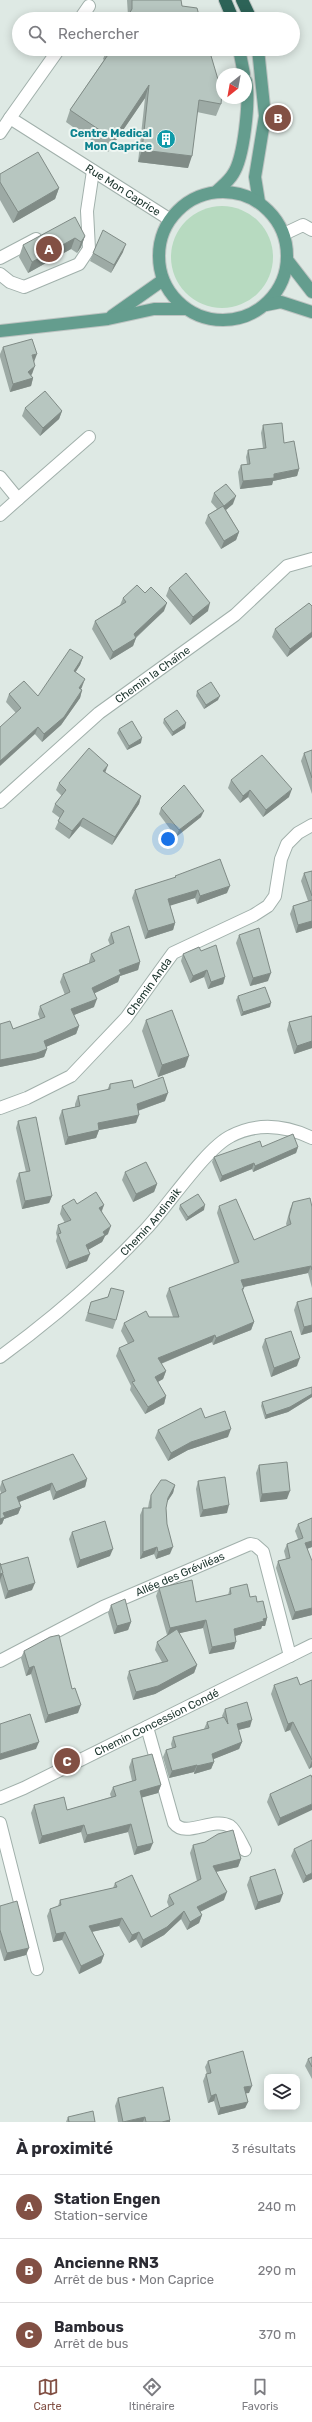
<!DOCTYPE html>
<html lang="fr">
<meta charset="utf-8">
<style>
body{margin:0;font-family:Rubik,sans-serif;background:#f2f2f3;color:#2b2b33}
.controls{position:absolute;right:12px;bottom:12px;display:grid;overflow:hidden;border-radius:8px;box-shadow:0 2px 10px #0003}
.controls button{width:36px;height:36px;display:grid;place-items:center;padding:0;border:0;border-bottom:1px solid #e1e1e2;background:#fff;color:#2b2b33;font:20px sans-serif}
.compass{position:absolute;left:216px;top:68px;width:36px;height:36px;border-radius:50%;background:#fff;box-shadow:0 2px 10px #0003;rotate:211deg}
.you{position:absolute;left:168px;top:839px;width:14px;height:14px;margin:-10px;border:3px solid #fff;border-radius:50%;background:#1a73e8;box-shadow:0 0 0 6px #1a73e833}
.badge{display:grid;place-items:center;width:26px;height:26px;border-radius:50%;background:#825044;color:#fff;font-size:13px;font-weight:700}
.pin{position:absolute;translate:-50% -50%;border:2px solid #fff;box-shadow:0 1px 4px #0006}
.list{margin:0;padding:0;list-style:none}
h2{display:flex;justify-content:space-between;align-items:center;height:52px;margin:0;padding:0 16px;font-size:17px}
h2 small{font-size:13px;font-weight:400;color:#7c7c81}
.list li{display:grid;grid-template-columns:26px 1fr auto;gap:12px;align-items:center;box-sizing:border-box;height:64px;padding:0 16px;border-top:1px solid #e1e1e2}
.list b{display:block;font-size:15px;white-space:nowrap}
.list p{margin:0;font-size:13px;white-space:nowrap;color:#7c7c81}
.list em{font-size:13px;font-style:normal;color:#7c7c81}
.icon{flex:none;width:22px;height:22px;fill:none;stroke:currentColor;stroke-width:2;stroke-linecap:round;stroke-linejoin:round}
.map{position:relative;flex:none;width:312px;height:2122px;overflow:hidden}
.search{position:absolute;background:#fff;box-shadow:0 2px 10px #0003;left:12px;right:12px;top:12px;height:44px;display:flex;align-items:center;gap:10px;box-sizing:border-box;padding:0 14px;border-radius:22px;color:#7c7c81;font-size:15px}
.sheet{height:244px;background:#fff}
nav{display:flex;justify-content:space-around;align-items:center;box-sizing:border-box;height:56px;border-top:1px solid #e1e1e2;background:#fff;font-size:11px;color:#7c7c81}
nav a{display:grid;justify-items:center;gap:2px}
nav .on{color:#825044}
.map>svg:first-child{display:block}
.green{fill:#b7dac0}
.lines{fill:none;stroke-linecap:round;stroke-linejoin:round}
.minor-casing{stroke:#a1b0ab;stroke-width:14}
.major-casing{stroke:#bcc3c1;stroke-width:14}
.highway-casing{stroke:#bcc3c1;stroke-width:14}
.minor{stroke:#fff;stroke-width:12}
.major{stroke:#649d8e;stroke-width:12}
.highway{stroke:#2d6357;stroke-width:12}
.wall{fill:#9daaa5}
.shaded-wall{fill:#808b86}
.building{fill:#b7c6c0;stroke:#808b86}
.labels{text-anchor:middle;stroke-width:4;stroke-linejoin:round;paint-order:stroke}
.culture-label{font-size:11px;font-weight:bold;fill:#0d838f;stroke:#eef6f2;text-anchor:end}
.street-label{font-size:11px;fill:#203831;stroke:#eef6f2}
</style>
<div class="map">
<svg width="312" height="2122" viewBox="0 0 312 2122">
<rect width="100%" height="100%" fill="#dee9e4"/>
<circle class="green" cx="222" cy="257" r="51"/>
<g class="lines">
<g class="minor-casing">
<g id="minor">
<path d="M 80,19 L 89,6"/>
<path d="M 10,118 L 59,49"/>
<path id="s1" d="M 0,133 L 10,118 L 169,219"/>
<path d="M 284,234 L 303,225 L 312,230"/>
<path d="M 0,258 L 36,239"/>
<path d="M 0,274 L 10,282 L 24,287 L 79,264 L 89,249 L 87,211 L 93,171"/>
<path d="M 0,477 L 18,499 L 0,515"/>
<path d="M 18,499 L 89,437"/>
<path id="s2" d="M 0,802 L 99,713 L 235,615 L 287,566 L 312,559"/>
<path id="s3" d="M 0,1108 L 27,1098 L 71,1076 L 126,1018 L 173,953 L 254,915 L 268,906 L 275,896 L 281,859 L 287,844 L 298,833 L 312,825"/>
<path id="s4" d="M 0,1357 C 52,1319 102,1276 146,1229 C 167,1207 206,1148 231,1136 C 258,1122 285,1125 312,1138"/>
<path id="s5" d="M 0,1661 L 103,1607 L 250,1544 L 255,1545 L 263,1552 L 290,1656"/>
<path d="M 147,1727 L 174,1823 C 186,1839 213,1816 230,1826 C 236,1830 241,1843 245,1850"/>
<path id="s6" d="M 0,1798 L 24,1788 L 312,1645"/>
<path d="M 0,1823 L 37,1969"/>
</g>
</g>
<g class="major-casing">
<g id="major">
<path d="M 239,49 L 244,74"/>
<path d="M 258,49 L 265,116 L 255,177 L 259,202"/>
<circle cx="223" cy="256" r="64"/>
<path d="M 216,192 C 222,186 229,181 233,174 C 244,158 250,100 246,81"/>
<path d="M 288,261 L 312,292"/>
<path d="M 266,305 L 281,302 L 312,312"/>
<path d="M 112,316 L 163,280"/>
<path d="M 0,331 L 108,319 L 154,309 L 186,309"/>
</g>
</g>
<g class="highway-casing">
<g id="highway">
<path d="M 225,0 L 233,19"/>
<path d="M 242,0 L 251,19"/>
</g>
</g>
<use href="#minor" class="minor"/>
<use href="#major" class="major"/>
<use href="#highway" class="highway"/>
</g>
<g class="wall">
<path d="M 127,0 L 181,0 L 182,6 L 128,16 Z"/>
<path d="M 107,49 L 209,49 L 221,104 L 216,116 L 197,112 L 188,168 L 138,162 L 145,98 L 108,152 L 66,122 L 70,110 L 104,60 L 103,59 Z"/>
<path d="M 0,174 L 59,188 L 55,199 L 13,223 L 0,200 Z"/>
<path d="M 85,236 L 81,247 L 77,253 L 71,249 L 28,273 L 19,257 L 23,245 Z"/>
<path d="M 123,252 L 111,273 L 90,261 L 93,253 Z"/>
<path d="M 3,347 L 34,361 L 32,374 L 31,375 L 33,378 L 31,386 L 10,392 L 0,357 L 0,354 Z"/>
<path d="M 25,408 L 62,411 L 59,419 L 40,436 L 22,416 Z"/>
<path d="M 263,425 L 284,443 L 299,469 L 297,476 L 273,481 L 272,485 L 240,489 L 238,472 L 241,465 L 247,464 L 246,457 L 248,450 L 263,448 L 261,433 Z"/>
<path d="M 214,493 L 233,504 L 226,510 L 239,532 L 236,540 L 221,549 L 205,523 L 208,515 L 217,509 L 211,502 Z"/>
<path d="M 169,588 L 208,611 L 190,625 L 166,596 Z"/>
<path d="M 145,593 L 164,611 L 136,638 L 133,646 L 110,660 L 92,629 L 95,621 L 120,605 L 123,598 Z"/>
<path d="M 312,606 L 312,637 L 287,657 L 272,637 L 275,629 Z"/>
<path d="M 83,657 L 80,665 L 75,673 L 82,687 L 81,689 L 82,690 L 80,698 L 61,725 L 42,742 L 6,702 L 9,694 L 38,696 Z"/>
<path d="M 197,691 L 218,700 L 204,709 L 196,696 Z"/>
<path d="M 164,719 L 185,728 L 172,736 L 163,723 Z"/>
<path d="M 119,729 L 141,743 L 127,750 L 117,733 Z"/>
<path d="M 312,750 L 312,794 L 301,761 L 304,753 Z"/>
<path d="M 105,773 L 141,796 L 139,804 L 112,845 L 80,826 L 69,839 L 55,829 L 60,818 L 52,812 L 55,804 L 62,796 L 56,790 L 59,783 Z"/>
<path d="M 231,780 L 289,797 L 263,817 L 248,797 L 240,803 L 228,788 Z"/>
<path d="M 161,808 L 201,817 L 176,837 L 159,814 Z"/>
<path d="M 312,871 L 312,928 L 296,933 L 290,914 L 293,906 L 308,901 L 301,881 L 304,873 Z"/>
<path d="M 175,876 L 227,893 L 197,904 L 195,898 L 170,905 L 175,923 L 173,930 L 145,939 L 132,898 L 135,890 L 175,878 Z"/>
<path d="M 111,933 L 140,962 L 138,970 L 120,976 L 118,982 L 94,993 L 94,1007 L 74,1015 L 79,1026 L 76,1034 L 46,1047 L 47,1049 L 44,1057 L 34,1060 L 0,1067 L 0,1024 L 13,1029 L 40,1019 L 38,1014 L 40,1006 L 65,995 L 60,982 L 63,974 L 89,963 L 89,962 L 91,954 L 110,945 L 108,940 Z"/>
<path d="M 239,935 L 268,981 L 250,986 L 236,943 Z"/>
<path d="M 201,951 L 225,977 L 223,984 L 208,989 L 204,977 L 190,983 L 181,961 L 183,954 Z"/>
<path d="M 238,996 L 270,1007 L 241,1016 L 236,1000 Z"/>
<path d="M 312,1016 L 312,1048 L 294,1054 L 287,1030 L 289,1022 Z"/>
<path d="M 146,1020 L 185,1067 L 158,1077 L 142,1031 Z"/>
<path d="M 110,1084 L 134,1088 L 165,1101 L 138,1111 L 136,1123 L 99,1130 L 96,1138 L 65,1145 L 59,1118 L 62,1110 L 75,1107 L 75,1104 L 78,1096 L 107,1090 Z"/>
<path d="M 18,1121 L 52,1196 L 49,1203 L 22,1209 L 16,1181 L 19,1173 L 26,1172 L 16,1128 Z"/>
<path d="M 262,1147 L 298,1147 L 296,1153 L 253,1172 L 252,1169 L 220,1182 L 212,1162 L 214,1157 Z"/>
<path d="M 125,1172 L 157,1184 L 154,1192 L 133,1202 L 122,1180 Z"/>
<path d="M 293,1202 L 312,1207 L 312,1288 L 308,1273 L 244,1287 L 244,1288 L 243,1291 L 254,1322 L 251,1330 L 213,1345 L 212,1342 L 161,1364 L 166,1371 L 163,1379 L 158,1382 L 166,1396 L 164,1404 L 145,1414 L 130,1390 L 131,1386 L 116,1356 L 119,1348 L 128,1344 L 121,1331 L 124,1323 L 149,1317 L 173,1317 L 166,1296 L 169,1288 L 234,1264 L 217,1213 L 219,1206 L 254,1240 L 287,1226 L 286,1224 L 290,1209 Z"/>
<path d="M 77,1204 L 104,1205 L 102,1211 L 108,1234 L 105,1236 L 102,1242 L 88,1250 L 87,1261 L 66,1269 L 56,1241 L 57,1237 L 56,1233 L 58,1225 L 65,1223 L 60,1214 L 62,1206 Z"/>
<path d="M 180,1205 L 204,1210 L 186,1221 L 179,1209 Z"/>
<path d="M 111,1288 L 116,1320 L 113,1329 L 85,1321 L 91,1302 L 108,1297 Z"/>
<path d="M 312,1298 L 312,1332 L 301,1335 L 294,1310 L 297,1302 Z"/>
<path d="M 265,1339 L 297,1366 L 271,1377 L 262,1347 Z"/>
<path d="M 312,1387 L 312,1397 L 288,1412 L 265,1419 L 261,1406 L 262,1402 Z"/>
<path d="M 205,1418 L 228,1437 L 188,1450 L 168,1461 L 155,1438 L 158,1430 Z"/>
<path d="M 259,1465 L 287,1499 L 260,1502 L 256,1473 Z"/>
<path d="M 87,1479 L 85,1487 L 53,1500 L 50,1490 L 19,1502 L 21,1507 L 18,1514 L 4,1519 L 2,1524 L 1,1493 L 0,1490 L 0,1487 L 2,1481 Z"/>
<path d="M 198,1481 L 227,1513 L 200,1517 L 196,1489 Z"/>
<path d="M 175,1485 L 173,1493 L 167,1502 L 166,1508 L 167,1524 L 170,1554 L 156,1559 L 154,1554 L 140,1559 L 140,1515 L 143,1508 L 148,1508 L 149,1502 L 151,1495 Z"/>
<path d="M 312,1518 L 312,1547 L 307,1549 L 312,1615 L 292,1620 L 276,1568 L 278,1561 L 286,1559 L 284,1551 L 287,1544 L 298,1539 L 295,1531 L 298,1524 Z"/>
<path d="M 72,1532 L 110,1556 L 77,1568 L 69,1539 Z"/>
<path d="M 0,1563 L 0,1565 L 32,1590 L 5,1599 L 0,1581 Z"/>
<path d="M 159,1588 L 196,1602 L 228,1595 L 230,1588 L 250,1597 L 257,1602 L 267,1618 L 265,1626 L 262,1626 L 261,1629 L 235,1636 L 234,1649 L 209,1654 L 203,1628 L 179,1633 L 197,1665 L 194,1673 L 155,1694 L 133,1700 L 127,1678 L 129,1671 L 162,1662 L 155,1650 L 157,1642 L 167,1635 L 156,1596 Z"/>
<path d="M 111,1605 L 131,1622 L 128,1630 L 114,1634 L 108,1613 Z"/>
<path d="M 24,1651 L 78,1713 L 45,1723 L 31,1674 L 26,1676 L 21,1658 Z"/>
<path d="M 312,1680 L 312,1767 L 309,1769 L 290,1730 L 285,1732 L 271,1694 L 274,1685 L 300,1685 Z"/>
<path d="M 225,1709 L 250,1727 L 238,1730 L 242,1742 L 239,1749 L 213,1759 L 214,1762 L 211,1769 L 194,1774 L 194,1772 L 169,1778 L 163,1757 L 166,1750 L 172,1748 L 171,1744 L 173,1737 L 204,1729 L 207,1722 L 223,1718 L 222,1716 Z"/>
<path d="M 132,1759 L 161,1785 L 158,1793 L 142,1797 L 150,1850 L 134,1855 L 128,1832 L 84,1843 L 81,1832 L 39,1844 L 31,1813 L 34,1805 L 67,1810 L 111,1797 L 110,1794 L 113,1787 L 132,1781 L 129,1767 Z"/>
<path d="M 311,1775 L 278,1826 L 267,1802 L 270,1794 Z"/>
<path d="M 193,1845 L 241,1859 L 238,1867 L 216,1872 L 224,1900 L 200,1912 L 202,1915 L 199,1923 L 187,1930 L 181,1919 L 164,1935 L 141,1948 L 136,1939 L 129,1943 L 119,1926 L 92,1932 L 104,1955 L 101,1963 L 79,1974 L 62,1940 L 53,1942 L 47,1916 L 50,1909 L 58,1906 L 60,1900 L 113,1888 L 115,1883 L 151,1917 L 169,1907 L 167,1902 L 169,1895 L 197,1881 L 190,1853 Z"/>
<path d="M 294,1849 L 312,1879 L 303,1883 L 291,1856 Z"/>
<path d="M 250,1877 L 280,1902 L 255,1910 L 247,1885 Z"/>
<path d="M 0,1906 L 26,1955 L 4,1961 L 0,1948 Z"/>
<path d="M 312,2057 L 312,2079 L 305,2066 L 308,2059 Z"/>
<path d="M 208,2061 L 249,2093 L 245,2093 L 248,2102 L 245,2108 L 218,2115 L 214,2101 L 208,2103 L 203,2081 L 206,2074 L 207,2074 L 205,2067 Z"/>
<path d="M 118,2098 L 170,2120 L 170,2122 L 118,2122 L 115,2106 Z"/>
<path d="M 68,2117 L 95,2122 L 66,2122 Z"/>
</g>
<g class="shaded-wall">
<path d="M 149,85 L 145,98 L 108,152 L 113,139 Z"/>
<path d="M 142,150 L 192,156 L 188,168 L 138,162 Z"/>
<path d="M 59,188 L 55,199 L 13,223 L 18,212 Z"/>
<path d="M 85,236 L 81,247 L 77,253 L 81,242 Z"/>
<path d="M 75,238 L 71,249 L 28,273 L 32,262 Z"/>
<path d="M 126,244 L 123,252 L 111,273 L 114,265 Z"/>
<path d="M 37,354 L 34,362 L 32,355 Z"/>
<path d="M 35,366 L 32,374 L 26,380 L 33,378 L 31,386 L 10,392 L 13,384 Z"/>
<path d="M 62,411 L 59,419 L 40,436 L 43,428 Z"/>
<path d="M 299,469 L 297,476 L 273,481 L 272,485 L 240,489 L 243,481 Z"/>
<path d="M 236,496 L 233,504 L 221,514 L 224,506 Z"/>
<path d="M 239,532 L 236,540 L 221,549 L 224,541 Z"/>
<path d="M 167,603 L 164,611 L 135,638 L 136,638 L 133,646 L 110,660 L 113,652 L 134,634 Z"/>
<path d="M 210,603 L 208,611 L 190,625 L 193,617 Z"/>
<path d="M 312,632 L 312,637 L 287,657 L 290,649 Z"/>
<path d="M 83,657 L 80,665 L 71,679 L 74,671 Z"/>
<path d="M 85,679 L 82,687 L 76,696 L 79,688 Z"/>
<path d="M 82,690 L 80,698 L 61,725 L 42,742 L 44,734 Z"/>
<path d="M 220,696 L 218,700 L 204,709 L 206,705 Z"/>
<path d="M 186,723 L 185,728 L 172,736 L 173,732 Z"/>
<path d="M 38,727 L 35,734 L 0,766 L 0,761 Z"/>
<path d="M 142,738 L 141,743 L 127,750 L 129,746 Z"/>
<path d="M 108,765 L 105,773 L 103,771 Z"/>
<path d="M 292,789 L 289,797 L 263,817 L 266,810 Z"/>
<path d="M 250,790 L 248,797 L 240,803 L 243,796 Z"/>
<path d="M 141,796 L 139,804 L 112,845 L 115,837 Z"/>
<path d="M 204,811 L 201,817 L 176,837 L 179,830 Z"/>
<path d="M 83,818 L 80,826 L 69,839 L 72,831 Z"/>
<path d="M 230,886 L 227,893 L 197,904 L 200,896 Z"/>
<path d="M 198,890 L 195,898 L 166,907 L 168,899 Z"/>
<path d="M 312,921 L 312,928 L 296,933 L 298,925 Z"/>
<path d="M 175,923 L 173,930 L 145,939 L 148,931 Z"/>
<path d="M 140,962 L 138,970 L 120,976 L 118,982 L 89,996 L 92,988 L 119,970 Z"/>
<path d="M 207,970 L 204,977 L 190,983 L 193,976 Z"/>
<path d="M 271,973 L 268,981 L 250,986 L 253,978 Z"/>
<path d="M 225,977 L 223,984 L 208,989 L 211,982 Z"/>
<path d="M 97,999 L 94,1007 L 69,1017 L 71,1009 Z"/>
<path d="M 271,1003 L 270,1007 L 241,1016 L 243,1012 Z"/>
<path d="M 79,1026 L 76,1034 L 41,1049 L 44,1041 Z"/>
<path d="M 312,1041 L 312,1048 L 294,1054 L 297,1046 Z"/>
<path d="M 47,1049 L 44,1057 L 34,1060 L 0,1067 L 0,1060 Z"/>
<path d="M 189,1056 L 185,1067 L 158,1077 L 162,1065 Z"/>
<path d="M 168,1093 L 165,1101 L 134,1112 L 137,1104 Z"/>
<path d="M 139,1115 L 136,1123 L 99,1130 L 96,1138 L 65,1145 L 68,1137 L 98,1123 Z"/>
<path d="M 298,1147 L 296,1153 L 253,1172 L 255,1166 Z"/>
<path d="M 254,1163 L 252,1169 L 220,1182 L 222,1176 Z"/>
<path d="M 157,1184 L 154,1192 L 133,1202 L 136,1194 Z"/>
<path d="M 52,1196 L 49,1203 L 22,1209 L 25,1201 Z"/>
<path d="M 104,1205 L 101,1212 L 99,1208 Z"/>
<path d="M 205,1205 L 204,1210 L 186,1221 L 188,1217 Z"/>
<path d="M 111,1226 L 108,1234 L 105,1236 L 102,1242 L 84,1252 L 86,1245 L 103,1232 Z"/>
<path d="M 90,1254 L 87,1261 L 66,1269 L 69,1262 Z"/>
<path d="M 311,1266 L 308,1273 L 238,1288 L 241,1280 Z"/>
<path d="M 254,1322 L 251,1330 L 213,1345 L 216,1338 Z"/>
<path d="M 312,1325 L 312,1332 L 301,1335 L 304,1327 Z"/>
<path d="M 215,1335 L 212,1342 L 155,1366 L 158,1358 Z"/>
<path d="M 300,1358 L 297,1366 L 271,1377 L 274,1368 Z"/>
<path d="M 166,1371 L 163,1379 L 152,1385 L 155,1377 Z"/>
<path d="M 312,1394 L 312,1397 L 288,1412 L 265,1419 L 266,1415 Z"/>
<path d="M 166,1396 L 164,1404 L 145,1414 L 148,1407 Z"/>
<path d="M 231,1429 L 228,1437 L 188,1450 L 168,1461 L 171,1453 L 191,1442 Z"/>
<path d="M 87,1479 L 85,1487 L 53,1500 L 56,1492 Z"/>
<path d="M 52,1483 L 50,1490 L 14,1504 L 17,1497 Z"/>
<path d="M 175,1485 L 173,1493 L 165,1505 L 168,1498 Z"/>
<path d="M 290,1491 L 287,1499 L 260,1502 L 262,1494 Z"/>
<path d="M 229,1505 L 227,1513 L 200,1517 L 203,1510 Z"/>
<path d="M 21,1507 L 18,1514 L 4,1519 L 2,1524 L 0,1525 L 0,1519 L 3,1513 Z"/>
<path d="M 312,1541 L 312,1547 L 303,1550 L 305,1543 Z"/>
<path d="M 157,1547 L 154,1554 L 140,1559 L 143,1552 Z"/>
<path d="M 173,1547 L 170,1554 L 156,1559 L 158,1552 Z"/>
<path d="M 113,1549 L 110,1556 L 77,1568 L 80,1560 Z"/>
<path d="M 3,1573 L 0,1580 L 0,1574 Z"/>
<path d="M 35,1583 L 32,1590 L 5,1599 L 8,1591 Z"/>
<path d="M 312,1608 L 312,1615 L 292,1620 L 295,1612 Z"/>
<path d="M 267,1618 L 265,1626 L 262,1626 L 261,1629 L 231,1637 L 234,1629 Z"/>
<path d="M 206,1620 L 203,1628 L 167,1636 L 170,1628 Z"/>
<path d="M 131,1622 L 128,1630 L 114,1634 L 117,1626 Z"/>
<path d="M 236,1642 L 234,1649 L 209,1654 L 212,1647 Z"/>
<path d="M 197,1665 L 194,1673 L 155,1694 L 133,1700 L 136,1692 Z"/>
<path d="M 34,1666 L 31,1674 L 26,1676 L 29,1668 Z"/>
<path d="M 81,1705 L 78,1713 L 45,1723 L 48,1715 Z"/>
<path d="M 252,1720 L 250,1727 L 234,1731 L 237,1724 Z"/>
<path d="M 293,1722 L 290,1730 L 285,1732 L 288,1724 Z"/>
<path d="M 39,1742 L 36,1749 L 0,1760 L 0,1754 Z"/>
<path d="M 242,1742 L 239,1749 L 209,1761 L 212,1754 Z"/>
<path d="M 312,1760 L 312,1767 L 309,1769 Z"/>
<path d="M 214,1762 L 211,1769 L 194,1774 L 197,1766 Z"/>
<path d="M 197,1765 L 194,1772 L 169,1778 L 172,1771 Z"/>
<path d="M 161,1785 L 158,1793 L 137,1799 L 140,1791 Z"/>
<path d="M 312,1804 L 312,1810 L 278,1826 L 280,1818 Z"/>
<path d="M 131,1824 L 128,1832 L 84,1843 L 87,1835 Z"/>
<path d="M 84,1825 L 81,1832 L 39,1844 L 42,1836 Z"/>
<path d="M 153,1843 L 150,1850 L 134,1855 L 137,1847 Z"/>
<path d="M 241,1859 L 238,1867 L 210,1873 L 213,1866 Z"/>
<path d="M 312,1873 L 312,1879 L 303,1883 L 306,1876 Z"/>
<path d="M 227,1892 L 224,1900 L 195,1914 L 197,1907 Z"/>
<path d="M 283,1894 L 280,1902 L 255,1910 L 258,1902 Z"/>
<path d="M 184,1911 L 181,1919 L 164,1935 L 141,1948 L 143,1940 Z"/>
<path d="M 202,1915 L 199,1923 L 187,1930 L 190,1922 Z"/>
<path d="M 122,1918 L 119,1926 L 86,1933 L 89,1926 Z"/>
<path d="M 65,1932 L 62,1940 L 53,1942 L 56,1934 Z"/>
<path d="M 139,1932 L 136,1939 L 129,1943 L 132,1935 Z"/>
<path d="M 29,1948 L 26,1955 L 4,1961 L 7,1953 Z"/>
<path d="M 104,1955 L 101,1963 L 79,1974 L 81,1966 Z"/>
<path d="M 252,2086 L 249,2093 L 241,2094 L 244,2087 Z"/>
<path d="M 216,2094 L 214,2101 L 208,2103 L 211,2096 Z"/>
<path d="M 248,2102 L 245,2108 L 218,2115 L 220,2108 Z"/>
<path d="M 145,2117 L 143,2122 L 124,2122 Z"/>
<path d="M 170,2120 L 170,2122 L 162,2122 Z"/>
</g>
<g class="building">
<path d="M 132,0 L 181,0 L 182,6 L 197,8 L 200,19 L 126,19 L 132,9 Z"/>
<path d="M 111,49 L 209,49 L 222,93 L 221,104 L 199,100 L 192,156 L 142,150 L 149,85 L 113,139 L 70,110 L 112,49 Z"/>
<path d="M 38,152 L 59,188 L 18,212 L 0,182 L 0,174 Z"/>
<path d="M 75,217 L 85,236 L 81,242 L 75,238 L 32,262 L 23,245 Z"/>
<path d="M 103,230 L 126,244 L 114,265 L 93,253 Z"/>
<path d="M 32,339 L 37,354 L 32,355 L 35,366 L 28,372 L 33,378 L 13,384 L 3,347 Z"/>
<path d="M 45,391 L 62,411 L 43,428 L 25,408 Z"/>
<path d="M 282,423 L 284,443 L 294,441 L 299,469 L 274,474 L 274,478 L 243,481 L 241,465 L 250,464 L 248,450 L 266,448 L 263,425 Z"/>
<path d="M 226,484 L 236,496 L 224,506 L 214,493 Z"/>
<path d="M 223,506 L 239,532 L 224,541 L 208,515 Z"/>
<path d="M 186,573 L 210,603 L 193,617 L 169,588 Z"/>
<path d="M 137,585 L 145,593 L 151,587 L 167,603 L 134,634 L 136,638 L 113,652 L 95,621 L 126,602 L 123,598 Z"/>
<path d="M 309,603 L 312,606 L 312,632 L 290,649 L 275,629 Z"/>
<path d="M 70,649 L 83,657 L 74,671 L 85,679 L 79,688 L 82,690 L 64,717 L 44,734 L 38,727 L 0,761 L 0,727 L 21,708 L 9,694 L 24,681 L 38,696 Z"/>
<path d="M 211,682 L 220,696 L 206,705 L 197,691 Z"/>
<path d="M 177,710 L 186,723 L 173,732 L 164,719 Z"/>
<path d="M 132,721 L 142,738 L 129,746 L 119,729 Z"/>
<path d="M 89,748 L 108,765 L 103,771 L 141,796 L 115,837 L 83,818 L 72,831 L 58,821 L 64,811 L 55,804 L 66,790 L 59,783 Z"/>
<path d="M 312,750 L 312,778 L 304,753 Z"/>
<path d="M 262,755 L 292,789 L 266,810 L 250,790 L 243,796 L 231,780 Z"/>
<path d="M 184,785 L 204,811 L 179,830 L 161,808 Z"/>
<path d="M 220,859 L 230,886 L 200,896 L 198,890 L 168,899 L 175,923 L 148,931 L 135,890 L 176,877 L 175,876 Z"/>
<path d="M 312,871 L 312,896 L 304,873 Z"/>
<path d="M 312,900 L 312,921 L 298,925 L 293,906 Z"/>
<path d="M 129,926 L 140,962 L 119,970 L 121,974 L 92,988 L 97,999 L 71,1009 L 79,1026 L 44,1041 L 47,1049 L 37,1053 L 0,1060 L 0,1024 L 10,1021 L 13,1029 L 45,1017 L 40,1006 L 70,992 L 63,974 L 95,961 L 91,954 L 114,943 L 111,933 Z"/>
<path d="M 259,928 L 271,973 L 253,978 L 239,935 Z"/>
<path d="M 216,945 L 225,977 L 211,982 L 207,970 L 193,976 L 183,954 L 199,947 L 201,951 Z"/>
<path d="M 265,987 L 271,1003 L 243,1012 L 238,996 Z"/>
<path d="M 172,1010 L 189,1056 L 162,1065 L 146,1020 Z"/>
<path d="M 312,1016 L 312,1041 L 297,1046 L 289,1022 Z"/>
<path d="M 163,1077 L 168,1093 L 137,1104 L 139,1115 L 98,1123 L 99,1130 L 68,1137 L 62,1110 L 80,1106 L 78,1096 L 110,1089 L 110,1084 L 132,1080 L 134,1088 Z"/>
<path d="M 36,1117 L 52,1196 L 25,1201 L 19,1173 L 30,1171 L 18,1121 Z"/>
<path d="M 293,1134 L 298,1147 L 255,1166 L 254,1163 L 222,1176 L 214,1157 L 260,1141 L 262,1147 Z"/>
<path d="M 146,1162 L 157,1184 L 136,1194 L 125,1172 Z"/>
<path d="M 96,1192 L 104,1205 L 99,1208 L 111,1226 L 103,1232 L 105,1235 L 86,1245 L 90,1254 L 69,1262 L 58,1234 L 61,1233 L 58,1225 L 71,1220 L 62,1206 L 74,1199 L 77,1204 Z"/>
<path d="M 198,1194 L 205,1205 L 188,1217 L 180,1205 Z"/>
<path d="M 310,1198 L 312,1207 L 312,1270 L 311,1266 L 241,1280 L 244,1288 L 242,1289 L 254,1322 L 216,1338 L 215,1335 L 158,1358 L 166,1371 L 155,1377 L 166,1396 L 148,1407 L 132,1382 L 135,1381 L 119,1348 L 134,1341 L 124,1323 L 146,1311 L 149,1317 L 179,1317 L 169,1288 L 239,1262 L 219,1206 L 236,1199 L 254,1240 L 291,1224 L 289,1217 L 293,1202 Z"/>
<path d="M 111,1288 L 124,1291 L 116,1320 L 88,1313 L 91,1302 L 108,1297 Z"/>
<path d="M 312,1298 L 312,1325 L 304,1327 L 297,1302 Z"/>
<path d="M 291,1331 L 300,1358 L 274,1368 L 265,1339 Z"/>
<path d="M 312,1387 L 312,1394 L 290,1407 L 266,1415 L 262,1402 Z"/>
<path d="M 201,1408 L 205,1418 L 225,1411 L 231,1429 L 191,1442 L 171,1453 L 158,1430 Z"/>
<path d="M 73,1454 L 87,1479 L 56,1492 L 52,1483 L 17,1497 L 21,1507 L 3,1513 L 5,1517 L 0,1519 L 0,1494 L 6,1491 L 2,1481 Z"/>
<path d="M 287,1462 L 290,1491 L 262,1494 L 259,1465 Z"/>
<path d="M 225,1477 L 229,1505 L 203,1510 L 198,1481 Z"/>
<path d="M 161,1480 L 166,1480 L 175,1485 L 168,1498 L 166,1508 L 167,1524 L 173,1547 L 158,1552 L 157,1547 L 143,1552 L 143,1508 L 151,1508 L 151,1495 Z"/>
<path d="M 312,1518 L 312,1541 L 305,1543 L 312,1561 L 312,1608 L 295,1612 L 278,1561 L 290,1558 L 287,1544 L 303,1538 L 298,1524 Z"/>
<path d="M 105,1521 L 113,1549 L 80,1560 L 72,1532 Z"/>
<path d="M 28,1557 L 35,1583 L 8,1591 L 0,1565 Z"/>
<path d="M 0,1563 L 3,1573 L 0,1574 Z"/>
<path d="M 192,1580 L 196,1602 L 231,1594 L 230,1588 L 247,1584 L 250,1597 L 256,1596 L 257,1602 L 263,1601 L 267,1618 L 263,1619 L 264,1621 L 234,1629 L 236,1642 L 212,1647 L 206,1620 L 170,1628 L 159,1588 Z"/>
<path d="M 125,1599 L 131,1622 L 117,1626 L 111,1605 Z"/>
<path d="M 177,1629 L 197,1665 L 158,1686 L 136,1692 L 129,1671 L 168,1661 L 157,1642 Z"/>
<path d="M 59,1635 L 72,1689 L 75,1688 L 81,1705 L 48,1715 L 34,1666 L 29,1668 L 24,1651 L 50,1637 Z"/>
<path d="M 297,1677 L 300,1685 L 312,1680 L 312,1760 L 293,1722 L 288,1724 L 274,1685 Z"/>
<path d="M 247,1702 L 252,1720 L 237,1724 L 242,1742 L 212,1754 L 214,1762 L 197,1766 L 197,1765 L 172,1771 L 166,1750 L 176,1747 L 173,1737 L 209,1728 L 207,1722 L 224,1717 L 228,1724 L 225,1709 Z"/>
<path d="M 30,1714 L 39,1742 L 0,1754 L 0,1724 Z"/>
<path d="M 152,1754 L 161,1785 L 140,1791 L 153,1843 L 137,1847 L 131,1824 L 87,1835 L 84,1825 L 42,1836 L 34,1805 L 64,1797 L 67,1810 L 116,1796 L 113,1787 L 136,1780 L 132,1759 Z"/>
<path d="M 311,1775 L 312,1778 L 312,1804 L 280,1818 L 270,1794 Z"/>
<path d="M 233,1830 L 241,1859 L 213,1866 L 227,1892 L 197,1907 L 202,1915 L 190,1922 L 184,1911 L 167,1927 L 143,1940 L 139,1932 L 132,1935 L 122,1918 L 89,1926 L 104,1955 L 81,1966 L 65,1932 L 56,1934 L 50,1909 L 61,1905 L 60,1900 L 117,1887 L 115,1883 L 132,1875 L 151,1917 L 174,1904 L 169,1895 L 201,1879 L 193,1845 L 205,1842 L 218,1834 Z"/>
<path d="M 312,1840 L 312,1873 L 306,1876 L 294,1849 Z"/>
<path d="M 275,1869 L 283,1894 L 258,1902 L 250,1877 Z"/>
<path d="M 17,1901 L 29,1948 L 7,1953 L 0,1930 L 0,1906 Z"/>
<path d="M 243,2051 L 252,2086 L 244,2087 L 248,2102 L 220,2108 L 216,2094 L 211,2096 L 206,2074 L 211,2073 L 208,2061 Z"/>
<path d="M 312,2057 L 312,2067 L 308,2059 Z"/>
<path d="M 163,2087 L 170,2120 L 162,2122 L 146,2122 L 145,2117 L 123,2122 L 118,2098 Z"/>
<path d="M 93,2111 L 95,2122 L 69,2122 L 68,2117 Z"/>
</g>
<defs>
<g id="building-disc" transform="scale(1)"><circle r="9.5" fill="#0f9aa8" stroke="#eef6f2"/><path d="M-4-6H4V6H1V3H-1V6H-4ZM-2.5-4.3h1.7v1.8h-1.7ZM.8-4.3h1.7v1.8H.8ZM-2.5-1h1.7V.8h-1.7ZM.8-1h1.7V.8H.8Z" fill="#fff"/></g>
</defs>
<g fill-rule="evenodd">
<use href="#building-disc" x="166" y="139"/>
</g>
<g class="labels">
<g class="culture-label">
<text x="152" y="137">Centre Medical<tspan x="152" dy="13">Mon Caprice</tspan></text>
</g>
<g class="street-label">
<text dy="4" stroke="none"><textPath href="#s1" startOffset="152">Rue Mon Caprice</textPath></text>
<text dy="4" stroke="none"><textPath href="#s2" startOffset="199">Chemin la Chaîne</textPath></text>
<text dy="4" stroke="none"><textPath href="#s3" startOffset="197">Chemin Anda</textPath></text>
<text dy="4" stroke="none"><textPath href="#s4" startOffset="203">Chemin Andinaik</textPath></text>
<text dy="4" stroke="none"><textPath href="#s5" startOffset="200">Allée des Gréviléas</textPath></text>
<text dy="4" stroke="none"><textPath href="#s6" startOffset="174">Chemin Concession Condé</textPath></text>
</g>
</g>
</svg>
<div class="controls">
<button><svg class="icon" aria-label="layers" viewBox="0 0 24 24"><path d="M12 4l9 5-9 5-9-5zM3 14l9 5 9-5"/></svg></button>
</div>
<svg class="compass" viewBox="-18 -18 36 36"><path d="M0-13l5 13h-10z" fill="#e53935"/><path d="M0 13l5-13h-10z" fill="#7c7c81"/></svg>
<div class="you"></div>
<div class="pin badge" style="left:49px;top:249px">A</div>
<div class="pin badge" style="left:278px;top:118px">B</div>
<div class="pin badge" style="left:67px;top:1761px">C</div>
<div class="search"><svg class="icon" aria-label="search" viewBox="0 0 24 24"><circle cx="10" cy="10" r="6"/><path d="M15 15l6 6"/></svg>Rechercher</div>
</div>
<section class="sheet">
<h2>À proximité<small>3 résultats</small></h2>
<ul class="list">
<li><span class="badge">A</span><div><b>Station Engen</b><p>Station-service</p></div><em>240 m</em></li>
<li><span class="badge">B</span><div><b>Ancienne RN3</b><p>Arrêt de bus · Mon Caprice</p></div><em>290 m</em></li>
<li><span class="badge">C</span><div><b>Bambous</b><p>Arrêt de bus</p></div><em>370 m</em></li>
</ul>
</section>
<nav>
<a class="on"><svg class="icon" aria-label="map" viewBox="0 0 24 24"><path d="M3 6l6-2 6 2 6-2v14l-6 2-6-2-6 2zM9 4v14M15 6v14"/></svg>Carte</a>
<a><svg class="icon" aria-label="directions" viewBox="0 0 24 24"><path d="M12 3l9 9-9 9-9-9zM9 14v-3h6M13 9l2 2-2 2"/></svg>Itinéraire</a>
<a><svg class="icon" aria-label="saved" viewBox="0 0 24 24"><path d="M7 4h10v16l-5-4-5 4z"/></svg>Favoris</a>
</nav>
